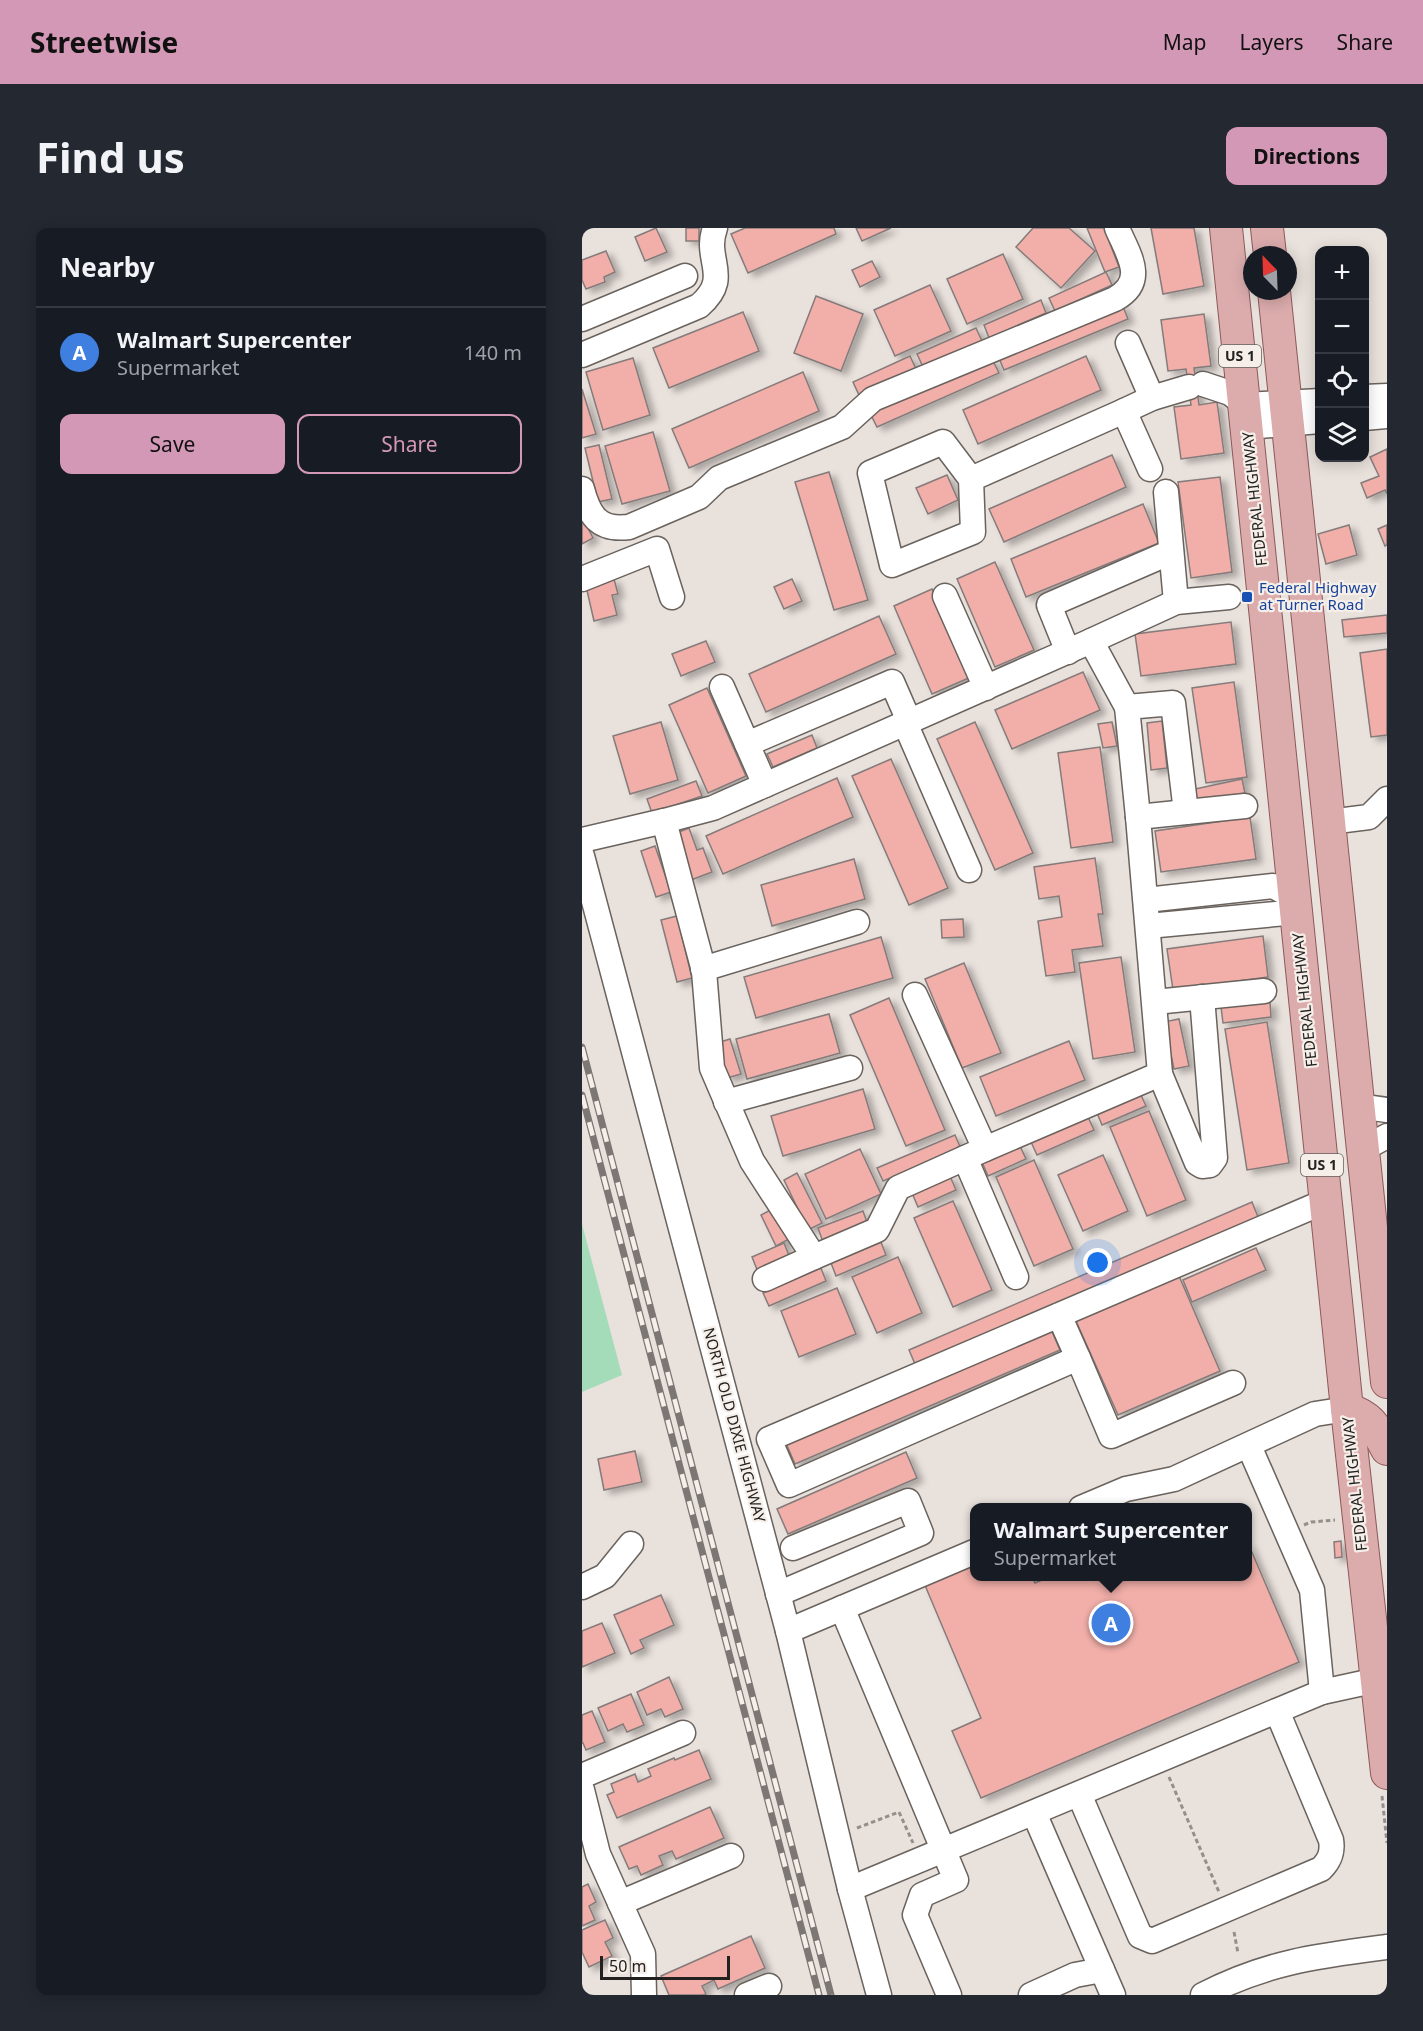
<!DOCTYPE html>
<meta charset="utf-8">
<style>
body{margin:0;font-family:"Noto Sans",sans-serif;background:#242831;color:#f1f3f6}
.controls{position:absolute;right:18px;top:18px;display:grid;overflow:hidden;border-radius:12px;box-shadow:0 3px 15px #0003}
.controls button{width:54px;height:54px;display:grid;place-items:center;padding:0;border:0;border-bottom:2px solid #363941;background:#171b24;color:#f1f3f6;font:30px sans-serif}
.compass{position:absolute;left:661px;top:18px;width:54px;height:54px;border-radius:50%;background:#171b24;box-shadow:0 3px 15px #0003;rotate:337deg}
.scale{position:absolute;left:18px;bottom:15px;width:130px;box-sizing:border-box;padding-left:6px;border:3px solid #23211f;border-top:0;font-size:16px;line-height:21px;white-space:nowrap;color:#23211f;-webkit-text-stroke:4px #f6efe9;paint-order:stroke}
.you{position:absolute;left:516px;top:1035px;width:21px;height:21px;margin:-15px;border:4px solid #fff;border-radius:50%;background:#1a73e8;box-shadow:0 0 0 9px #1a73e833}
.badge{display:grid;place-items:center;width:39px;height:39px;border-radius:50%;background:#d498b7;color:#fff;font-size:20px;font-weight:700}
.pin{position:absolute;translate:-50% -50%;border:3px solid #fff;box-shadow:0 2px 6px #0006}
.popup{position:absolute;left:388px;top:1275px;width:282px;height:78px;box-sizing:border-box;display:grid;place-content:center;border-radius:12px;background:#171b24;filter:drop-shadow(0 2px 4px #0005);font-size:20px;white-space:nowrap;color:#9ea1a6}
.popup b{font-size:22px;color:#f1f3f6}
.popup::after{content:'';position:absolute;left:50%;top:100%;margin-left:-12px;border:12px solid transparent;border-top-color:#171b24}
.list{margin:0;padding:0;list-style:none}
h2{display:flex;justify-content:space-between;align-items:center;height:78px;margin:0;padding:0 24px;font-size:26px}
h2 small{font-size:20px;font-weight:400;color:#9ea1a6}
.list li{display:grid;grid-template-columns:39px 1fr auto;gap:18px;align-items:center;box-sizing:border-box;height:90px;padding:0 24px;border-top:2px solid #363941}
.list b{display:block;font-size:22px;white-space:nowrap}
.list p{margin:0;font-size:20px;white-space:nowrap;color:#9ea1a6}
.list em{font-size:20px;font-style:normal;color:#9ea1a6}
.actions{display:flex;gap:12px;padding:18px 24px}
.actions a{flex:1;padding:14px 0;border:2px solid #d498b7;border-radius:12px;text-align:center;font-size:21px;color:#d498b7}
.actions .main{background:#d498b7;color:#111}
.icon{flex:none;width:33px;height:33px;fill:none;stroke:currentColor;stroke-width:2;stroke-linecap:round;stroke-linejoin:round}
.map{position:relative;flex:none;width:805px;height:1767px;overflow:hidden;border-radius:12px}
header{display:flex;align-items:center;gap:36px;box-sizing:border-box;height:84px;padding:0 30px;background:#d498b7;color:#111}
header strong{font-size:28px}
nav{display:flex;gap:33px;margin-inline-start:auto;font-size:21px}
.intro{display:flex;align-items:center;justify-content:space-between;box-sizing:border-box;height:144px;padding:0 36px}
h1{margin:0;font-size:42px}
.button{padding:15px 27px;border-radius:12px;background:#d498b7;color:#111;font-size:21px;font-weight:700}
main{display:flex;gap:36px;padding:0 36px}
aside{flex:1;background:#171b24;border-radius:12px;box-shadow:0 3px 15px #0003}
.map>svg:first-child{display:block}
.green{fill:#a4dcba}
.building{fill:#f2afa9;stroke:#847b7a;stroke-width:1.5;filter:url(#shadow)}
.lines{fill:none;stroke-linecap:round;stroke-linejoin:round}
.minor-casing{stroke:#69625d;stroke-width:27}
.major-casing{stroke:#8c5858;stroke-width:34}
.path{stroke:#958f8c;stroke-width:3;stroke-dasharray:4.5 3;stroke-linecap:butt}
.minor{stroke:#fff;stroke-width:24}
.major{stroke:#dcacad;stroke-width:32}
.rail-casing{stroke:#7c7774;stroke-width:7}
.rail{stroke:#f6efe9;stroke-width:4.5;stroke-dasharray:14;stroke-linecap:butt}
.transit-dot{fill:#1a4fb4;stroke:#f6efe9;stroke-width:2}
.labels{text-anchor:middle;stroke-width:4.5;stroke-linejoin:round;paint-order:stroke}
.shield{fill:#f6efe9;stroke:#625f5c;stroke-width:1.5}
.shield-label{font-size:14px;font-weight:bold;fill:#23211f}
.street-label{font-size:15px;fill:#23211f;stroke:#f6efe9}
.transit-label{font-size:15px;fill:#164399;stroke:#f6efe9;text-anchor:start}
</style>
<header>
<strong>Streetwise</strong>
<nav><a>Map</a><a>Layers</a><a>Share</a></nav>
</header>
<div class="intro"><h1>Find us</h1><a class="button">Directions</a></div>
<main>
<aside>
<h2>Nearby<small></small></h2>
<ul class="list">
<li><span class="badge" style="background:#3f7fe0">A</span><div><b>Walmart Supercenter</b><p>Supermarket</p></div><em>140 m</em></li>
</ul>
<div class="actions"><a class="main">Save</a><a>Share</a></div>
</aside>
<div class="map">
<svg width="805" height="1767" viewBox="0 0 805 1767">
<defs>
<filter id="shadow"><feDropShadow dx="6" dy="4" stdDeviation="3" flood-color="#0004"/></filter>
</defs>
<rect width="100%" height="100%" fill="#e9e1dc"/>
<path class="green" d="M 0,996 L 40,1147 L 0,1164 Z"/>
<g class="building">
<path d="M 74,0 L 85,24 L 63,33 L 53,9 Z"/>
<rect x="104" y="0" width="13" height="13"/>
<path d="M 163,0 L 252,0 L 254,6 L 166,45 L 149,6 Z"/>
<path d="M 274,0 L 309,0 L 280,13 Z"/>
<path d="M 451,0 L 487,0 L 513,23 L 479,60 L 434,19 Z"/>
<path d="M 505,0 L 522,0 L 537,39 L 523,44 Z"/>
<path d="M 569,0 L 612,0 L 622,58 L 581,66 Z"/>
<path d="M 24,23 L 33,44 L 22,49 L 23,54 L 4,61 L 0,52 L 0,32 Z"/>
<path d="M 421,26 L 441,71 L 385,96 L 365,51 Z"/>
<path d="M 290,33 L 298,49 L 278,59 L 270,42 Z"/>
<path d="M 524,44 L 530,57 L 473,83 L 467,70 Z"/>
<path d="M 348,57 L 369,103 L 313,128 L 292,82 Z"/>
<path d="M 234,68 L 281,86 L 259,143 L 212,125 Z"/>
<path d="M 459,72 L 464,85 L 407,110 L 402,97 Z"/>
<path d="M 540,76 L 546,91 L 422,142 L 416,128 Z"/>
<path d="M 161,84 L 177,123 L 87,160 L 71,120 Z"/>
<path d="M 622,86 L 629,138 L 612,140 L 617,177 L 635,174 L 642,225 L 599,231 L 592,179 L 609,177 L 604,141 L 586,143 L 579,92 Z"/>
<path d="M 394,100 L 400,113 L 341,139 L 335,126 Z"/>
<path d="M 328,128 L 334,141 L 277,167 L 271,154 Z"/>
<path d="M 504,128 L 519,162 L 396,216 L 381,182 Z"/>
<path d="M 51,130 L 68,187 L 21,202 L 4,144 Z"/>
<path d="M 410,131 L 417,145 L 295,199 L 288,185 Z"/>
<path d="M 221,144 L 237,183 L 107,240 L 90,201 Z"/>
<path d="M 0,161 L 14,206 L 0,210 Z"/>
<path d="M 71,204 L 88,263 L 40,276 L 23,218 Z"/>
<path d="M 17,217 L 30,271 L 16,274 L 3,220 Z"/>
<path d="M 805,221 L 805,266 L 803,262 L 785,270 L 779,255 L 797,248 L 788,229 Z"/>
<path d="M 530,227 L 544,259 L 422,314 L 407,281 Z"/>
<path d="M 247,244 L 286,372 L 252,382 L 213,254 Z"/>
<path d="M 365,247 L 376,272 L 346,286 L 334,260 Z"/>
<path d="M 638,249 L 650,344 L 609,350 L 596,254 Z"/>
<path d="M 561,276 L 577,315 L 444,369 L 429,331 Z"/>
<path d="M 0,289 L 11,310 L 0,316 Z"/>
<path d="M 767,297 L 775,327 L 744,336 L 736,306 Z"/>
<path d="M 805,297 L 805,317 L 803,318 L 796,301 Z"/>
<path d="M 413,334 L 452,422 L 413,439 L 375,351 Z"/>
<path d="M 32,351 L 36,366 L 30,367 L 35,387 L 12,393 L 4,358 Z"/>
<path d="M 210,351 L 220,373 L 202,381 L 192,359 Z"/>
<path d="M 350,361 L 389,449 L 350,466 L 312,378 Z"/>
<path d="M 805,387 L 805,405 L 762,409 L 760,392 Z"/>
<path d="M 297,388 L 314,426 L 184,484 L 167,446 Z"/>
<path d="M 649,394 L 654,436 L 559,448 L 553,406 Z"/>
<path d="M 124,413 L 133,434 L 99,448 L 90,426 Z"/>
<path d="M 805,421 L 805,507 L 789,509 L 778,425 Z"/>
<path d="M 501,444 L 518,482 L 430,521 L 413,482 Z"/>
<path d="M 652,454 L 665,549 L 624,555 L 610,460 Z"/>
<path d="M 125,460 L 164,548 L 126,565 L 87,477 Z"/>
<path d="M 580,493 L 585,540 L 569,542 L 565,495 Z"/>
<path d="M 79,494 L 96,552 L 48,566 L 31,508 Z"/>
<path d="M 393,494 L 451,625 L 413,642 L 355,511 Z"/>
<path d="M 530,494 L 535,518 L 521,520 L 516,496 Z"/>
<path d="M 230,507 L 235,520 L 191,539 L 185,526 Z"/>
<path d="M 518,519 L 531,614 L 489,620 L 476,525 Z"/>
<path d="M 309,531 L 366,660 L 327,677 L 270,548 Z"/>
<path d="M 255,550 L 271,589 L 141,646 L 124,608 Z"/>
<path d="M 660,551 L 663,565 L 616,575 L 613,561 Z"/>
<path d="M 114,553 L 120,568 L 70,585 L 65,571 Z"/>
<path d="M 668,589 L 674,631 L 579,644 L 573,603 Z"/>
<path d="M 107,600 L 115,622 L 121,620 L 130,644 L 109,652 L 92,606 Z"/>
<path d="M 73,618 L 89,664 L 74,669 L 59,623 Z"/>
<path d="M 513,630 L 521,686 L 516,686 L 521,718 L 490,722 L 493,744 L 464,748 L 456,693 L 480,689 L 477,668 L 457,671 L 452,639 Z"/>
<path d="M 272,631 L 283,671 L 190,698 L 179,657 Z"/>
<path d="M 95,688 L 110,750 L 95,754 L 79,692 Z"/>
<path d="M 381,691 L 382,709 L 360,710 L 359,692 Z"/>
<path d="M 681,708 L 686,749 L 591,762 L 585,721 Z"/>
<path d="M 299,709 L 311,750 L 174,790 L 162,749 Z"/>
<path d="M 539,729 L 553,824 L 511,831 L 497,735 Z"/>
<path d="M 382,735 L 419,825 L 380,840 L 343,751 Z"/>
<path d="M 307,770 L 363,902 L 324,918 L 268,787 Z"/>
<path d="M 688,774 L 689,789 L 641,795 L 639,779 Z"/>
<path d="M 247,786 L 258,825 L 165,851 L 154,811 Z"/>
<path d="M 597,791 L 607,838 L 592,841 L 582,794 Z"/>
<path d="M 685,794 L 707,935 L 665,942 L 643,801 Z"/>
<path d="M 148,811 L 159,846 L 145,850 L 135,815 Z"/>
<path d="M 487,813 L 503,852 L 414,888 L 398,849 Z"/>
<path d="M 281,861 L 293,901 L 201,928 L 189,888 Z"/>
<path d="M 559,867 L 564,878 L 520,897 L 515,885 Z"/>
<path d="M 567,883 L 604,972 L 565,988 L 528,899 Z"/>
<path d="M 506,889 L 512,902 L 455,927 L 449,914 Z"/>
<path d="M 373,907 L 379,921 L 301,953 L 295,940 Z"/>
<path d="M 438,918 L 444,931 L 406,948 L 400,934 Z"/>
<path d="M 278,921 L 299,966 L 244,991 L 223,946 Z"/>
<path d="M 521,927 L 546,983 L 501,1003 L 476,947 Z"/>
<path d="M 452,932 L 491,1021 L 452,1038 L 414,949 Z"/>
<path d="M 215,945 L 240,995 L 226,1002 L 202,952 Z"/>
<path d="M 368,948 L 374,962 L 336,979 L 330,965 Z"/>
<path d="M 371,973 L 410,1062 L 371,1079 L 332,990 Z"/>
<path d="M 670,974 L 676,989 L 333,1136 L 327,1122 Z"/>
<path d="M 192,980 L 207,1011 L 194,1018 L 179,987 Z"/>
<path d="M 281,983 L 286,997 L 241,1014 L 236,1000 Z"/>
<path d="M 299,1014 L 304,1027 L 254,1048 L 249,1035 Z"/>
<path d="M 202,1015 L 208,1030 L 176,1044 L 170,1029 Z"/>
<path d="M 674,1020 L 684,1042 L 610,1074 L 601,1052 Z"/>
<path d="M 316,1029 L 340,1085 L 295,1105 L 270,1049 Z"/>
<path d="M 239,1040 L 244,1053 L 187,1078 L 181,1065 Z"/>
<path d="M 597,1048 L 638,1143 L 536,1187 L 494,1093 Z"/>
<path d="M 255,1060 L 274,1106 L 217,1129 L 199,1083 Z"/>
<path d="M 468,1099 L 478,1122 L 213,1236 L 203,1213 Z"/>
<path d="M 53,1223 L 60,1254 L 22,1262 L 16,1231 Z"/>
<path d="M 324,1224 L 335,1250 L 206,1306 L 195,1281 Z"/>
<path d="M 759,1313 L 760,1329 L 753,1330 L 752,1314 Z"/>
<path d="M 666,1315 L 717,1434 L 399,1570 L 370,1503 L 399,1490 L 342,1355 L 392,1333 L 392,1348 L 450,1348 L 453,1355 L 469,1348 L 666,1348 Z"/>
<path d="M 79,1367 L 92,1397 L 58,1412 L 62,1420 L 49,1426 L 32,1387 Z"/>
<path d="M 20,1395 L 33,1425 L 0,1439 L 0,1403 Z"/>
<path d="M 87,1449 L 101,1481 L 83,1489 L 79,1481 L 65,1487 L 55,1464 Z"/>
<path d="M 49,1466 L 62,1497 L 45,1504 L 41,1496 L 26,1503 L 16,1480 Z"/>
<path d="M 10,1483 L 23,1514 L 4,1522 L 1,1515 L 0,1515 L 0,1487 Z"/>
<path d="M 117,1522 L 129,1551 L 35,1590 L 25,1567 L 32,1564 L 29,1556 L 53,1546 L 56,1554 L 69,1548 L 66,1541 L 92,1530 L 93,1532 Z"/>
<path d="M 128,1579 L 142,1610 L 94,1631 L 90,1623 L 77,1628 L 81,1637 L 59,1647 L 55,1638 L 47,1641 L 37,1619 Z"/>
<path d="M 6,1656 L 14,1674 L 7,1678 L 13,1692 L 0,1698 L 0,1659 Z"/>
<path d="M 23,1692 L 31,1710 L 23,1714 L 30,1728 L 7,1739 L 0,1724 L 0,1702 Z"/>
<path d="M 169,1708 L 183,1740 L 136,1761 L 132,1752 L 120,1758 L 124,1766 L 121,1767 L 87,1767 L 79,1748 Z"/>
</g>
<g class="lines">
<g class="minor-casing">
<g id="minor">
<path d="M 0,91 L 103,48"/>
<path d="M 546,115 L 570,170"/>
<path d="M 0,127 L 117,78 C 151,49 121,32 133,0"/>
<path d="M 621,156 L 648,165 L 663,177 L 738,173"/>
<path d="M 782,169 L 805,168"/>
<path d="M 782,190 L 805,188"/>
<path d="M 666,199 L 738,193"/>
<path d="M 568,241 L 542,183 L 570,170 L 607,159"/>
<path d="M 389,251 L 391,304 L 310,337 L 288,245 L 361,214 L 389,251 L 542,183"/>
<path d="M 0,261 C 7,287 16,303 47,299 L 117,269 L 137,250 L 260,199 L 291,171 L 533,71 C 566,53 546,26 535,0"/>
<path d="M 584,264 L 594,374"/>
<path d="M 0,351 L 75,321 L 90,369"/>
<path d="M 363,368 L 404,460"/>
<path d="M 486,424 L 467,377 L 589,324"/>
<path d="M 140,459 L 165,516 L 310,454 L 327,493"/>
<path d="M 545,479 L 509,413 L 594,374 L 647,369"/>
<path d="M 323,495 L 387,642"/>
<path d="M 165,516 L 183,557"/>
<path d="M 556,589 L 545,479 L 591,475 L 604,584"/>
<path d="M 82,593 L 131,580 L 509,413"/>
<path d="M 747,594 L 787,589 L 805,571"/>
<path d="M 0,612 L 82,593 L 122,743 L 130,840 L 170,933 L 232,1029 L 183,1051"/>
<path d="M 0,628 L 206,1403 L 268,1661 L 297,1767"/>
<path d="M 564,672 L 691,658 L 713,670"/>
<path d="M 566,698 L 715,684"/>
<path d="M 121,741 L 275,694"/>
<path d="M 573,774 L 682,763"/>
<path d="M 578,846 L 615,935 L 620,938 L 628,937 L 633,930 L 620,769"/>
<path d="M 144,874 L 268,840"/>
<path d="M 776,878 L 805,882"/>
<path d="M 403,921 L 578,846 L 556,589 L 663,578"/>
<path d="M 781,921 L 805,908"/>
<path d="M 383,930 L 434,1049"/>
<path d="M 232,1029 L 295,1002 L 316,960 L 403,921 L 333,767"/>
<path d="M 477,1087 L 496,1130 L 207,1257 L 187,1211 L 744,973"/>
<path d="M 496,1130 L 529,1208 L 651,1155"/>
<path d="M 667,1218 L 730,1362 L 740,1464"/>
<path d="M 499,1280 L 544,1261 L 592,1251 L 733,1186 L 765,1181"/>
<path d="M 0,1359 L 23,1348 L 49,1316"/>
<path d="M 196,1366 L 339,1305 L 326,1273 L 211,1320"/>
<path d="M 260,1380 L 374,1652 L 340,1667 L 333,1687 L 367,1767"/>
<path d="M 206,1403 L 392,1324"/>
<path d="M 0,1548 L 101,1505"/>
<path d="M 0,1562 L 16,1626 L 61,1726 L 62,1767"/>
<path d="M 497,1566 L 558,1708 L 570,1713 L 739,1641 C 748,1632 751,1624 749,1612 L 695,1483"/>
<path d="M 452,1585 L 531,1767"/>
<path d="M 268,1661 L 740,1464 L 795,1452"/>
<path d="M 38,1675 L 149,1628"/>
<path d="M 165,1767 L 187,1758"/>
<path d="M 449,1767 L 493,1747 L 520,1742"/>
<path d="M 621,1767 C 685,1734 735,1728 805,1719"/>
</g>
</g>
<g class="major-casing">
<g id="major">
<path d="M 644,0 L 765,1181 L 805,1545"/>
<path d="M 685,0 L 688,27"/>
<path d="M 692,63 L 805,1154"/>
<path d="M 765,1181 C 790,1189 793,1199 805,1221"/>
</g>
</g>
<g class="path">
<path d="M 722,1297 L 729,1294 L 753,1292"/>
<path d="M 587,1549 L 637,1664"/>
<path d="M 800,1568 L 805,1615"/>
<path d="M 275,1600 L 317,1584 L 331,1615"/>
<path d="M 652,1704 L 656,1725"/>
</g>
<use href="#minor" class="minor"/>
<use href="#major" class="major"/>
<g class="rail-casing">
<g id="rail">
<path d="M 0,819 L 249,1767"/>
<path d="M 0,867 L 237,1767"/>
</g>
</g>
<use href="#rail" class="rail"/>
</g>
<rect class="transit-dot" x="659" y="363" width="12" height="12" rx="3"/>
<g class="labels">
<g class="shield">
<rect x="637" y="117" width="42" height="22" rx="4.5"/>
<rect x="719" y="926" width="42" height="22" rx="4.5"/>
</g>
<g class="shield-label">
<text x="658" y="133">US 1</text>
<text x="740" y="942">US 1</text>
</g>
<g class="street-label">
<text transform="translate(673 271) rotate(-96)" y="5">FEDERAL HIGHWAY</text>
<text transform="translate(723 772) rotate(-96)" y="5">FEDERAL HIGHWAY</text>
<text transform="translate(152 1197) rotate(75)" y="5">NORTH OLD DIXIE HIGHWAY</text>
<text transform="translate(773 1256) rotate(-96)" y="5">FEDERAL HIGHWAY</text>
</g>
<g class="transit-label">
<text x="677" y="365">Federal Highway<tspan x="677" dy="17">at Turner Road</tspan></text>
</g>
</g>
</svg>
<div class="controls">
<button>+</button>
<button>−</button>
<button><svg class="icon" aria-label="locate" viewBox="0 0 24 24"><circle cx="12" cy="12" r="6"/><path d="M12 2v4M12 18v4M2 12h4M18 12h4"/></svg></button>
<button><svg class="icon" aria-label="layers" viewBox="0 0 24 24"><path d="M12 4l9 5-9 5-9-5zM3 14l9 5 9-5"/></svg></button>
</div>
<svg class="compass" viewBox="-18 -18 36 36"><path d="M0-13l5 13h-10z" fill="#e53935"/><path d="M0 13l5-13h-10z" fill="#9ea1a6"/></svg>
<div class="scale">50 m</div>
<div class="you"></div>
<div class="pin badge" style="left:529px;top:1395px;background:#3f7fe0">A</div>
<div class="popup"><b>Walmart Supercenter</b>Supermarket</div>
</div>
</main>
